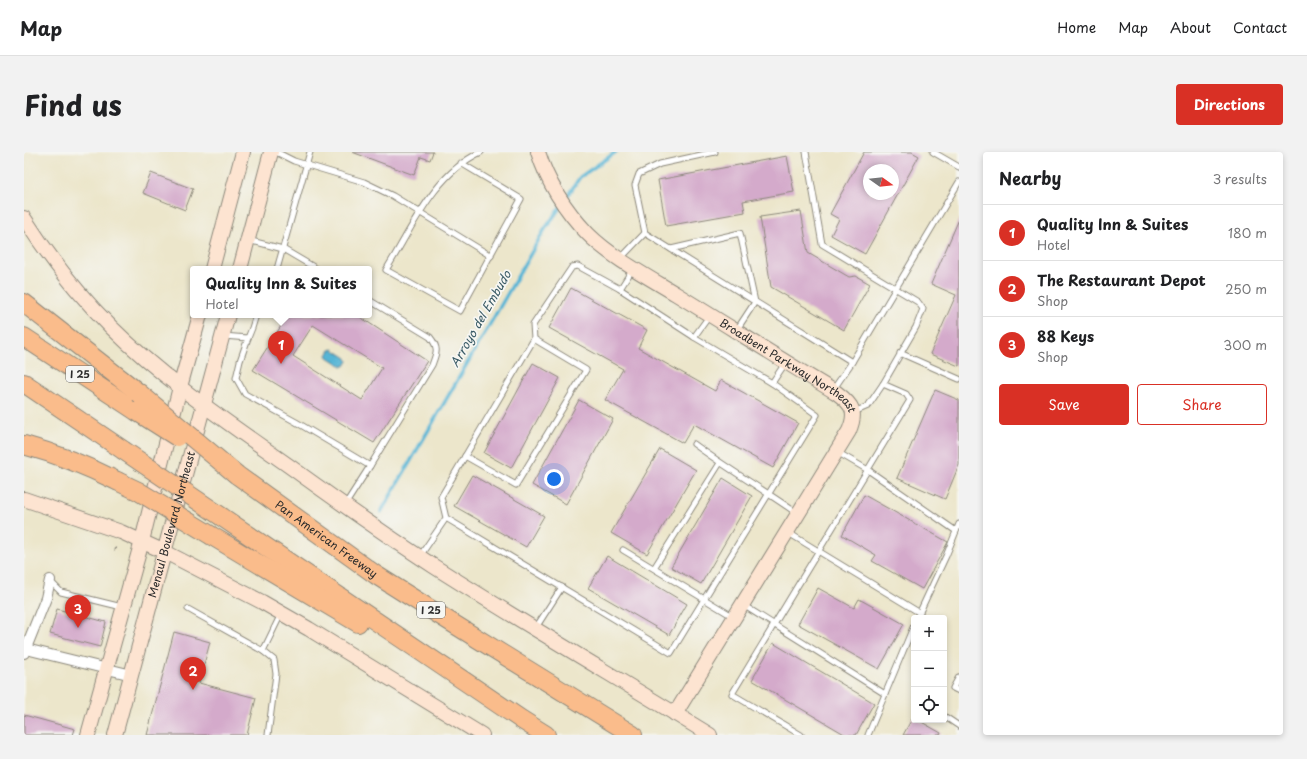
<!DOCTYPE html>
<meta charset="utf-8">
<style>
body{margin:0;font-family:"Playpen Sans",sans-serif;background:#f2f2f2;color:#202124}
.controls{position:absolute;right:12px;bottom:12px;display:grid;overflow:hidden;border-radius:4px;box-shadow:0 2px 6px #0003}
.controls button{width:36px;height:36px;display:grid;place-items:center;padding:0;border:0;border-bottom:1px solid #e0e0e0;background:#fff;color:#202124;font:20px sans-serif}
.compass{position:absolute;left:839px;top:12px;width:36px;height:36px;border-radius:50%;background:#fff;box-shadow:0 2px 6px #0003;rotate:105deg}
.you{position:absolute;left:530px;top:327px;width:14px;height:14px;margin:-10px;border:3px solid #fff;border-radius:50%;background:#1a73e8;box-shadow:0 0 0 6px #1a73e833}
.badge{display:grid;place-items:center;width:26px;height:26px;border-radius:50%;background:#d93025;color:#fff;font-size:13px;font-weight:700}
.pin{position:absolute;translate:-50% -33px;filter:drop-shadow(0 1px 2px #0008)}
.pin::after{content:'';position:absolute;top:21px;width:14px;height:12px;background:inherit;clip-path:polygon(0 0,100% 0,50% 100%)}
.popup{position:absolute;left:166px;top:114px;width:182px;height:52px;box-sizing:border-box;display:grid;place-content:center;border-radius:4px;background:#fff;filter:drop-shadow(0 1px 3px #0005);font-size:13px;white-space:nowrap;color:#757577}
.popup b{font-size:15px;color:#202124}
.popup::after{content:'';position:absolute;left:50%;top:100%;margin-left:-8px;border:8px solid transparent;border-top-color:#fff}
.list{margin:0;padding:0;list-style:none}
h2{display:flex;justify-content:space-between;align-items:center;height:52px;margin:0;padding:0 16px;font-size:17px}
h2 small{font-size:13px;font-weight:400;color:#757577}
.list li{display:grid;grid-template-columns:26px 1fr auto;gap:12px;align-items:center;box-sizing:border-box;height:56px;padding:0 16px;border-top:1px solid #e0e0e0}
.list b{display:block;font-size:15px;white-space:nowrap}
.list p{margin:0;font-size:13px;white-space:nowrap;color:#757577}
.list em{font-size:13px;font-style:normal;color:#757577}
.actions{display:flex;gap:8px;padding:12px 16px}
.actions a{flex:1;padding:9px 0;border:1px solid #d93025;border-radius:4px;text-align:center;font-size:14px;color:#d93025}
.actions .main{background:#d93025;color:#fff}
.icon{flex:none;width:22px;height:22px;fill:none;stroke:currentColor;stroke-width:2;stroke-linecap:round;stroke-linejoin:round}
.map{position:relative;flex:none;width:935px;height:583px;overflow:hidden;border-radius:4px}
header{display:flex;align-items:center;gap:24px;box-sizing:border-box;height:56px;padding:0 20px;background:#fff;border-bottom:1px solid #e0e0e0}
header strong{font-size:19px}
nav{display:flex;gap:22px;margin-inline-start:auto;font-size:14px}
.intro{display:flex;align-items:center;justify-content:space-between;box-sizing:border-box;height:96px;padding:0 24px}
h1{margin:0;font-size:28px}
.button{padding:10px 18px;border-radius:4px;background:#d93025;color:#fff;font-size:14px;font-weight:700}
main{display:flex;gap:24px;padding:0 24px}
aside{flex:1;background:#fff;border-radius:4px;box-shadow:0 2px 6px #0003}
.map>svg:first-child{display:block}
.water{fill:#56b5d5;stroke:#407080}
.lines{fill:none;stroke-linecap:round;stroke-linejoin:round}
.stream{stroke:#56b5d5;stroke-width:3.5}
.building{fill:#d4aacb;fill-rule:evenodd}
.lane-casing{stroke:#8c887b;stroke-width:7}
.street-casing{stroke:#8c887b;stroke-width:12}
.secondary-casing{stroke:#8c887b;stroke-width:16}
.highway-casing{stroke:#8c887b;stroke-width:20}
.path{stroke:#8c887b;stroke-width:2;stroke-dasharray:3 3;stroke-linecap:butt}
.lane{stroke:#fff;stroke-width:5}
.street{stroke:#fff;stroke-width:10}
.secondary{stroke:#fde4d1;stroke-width:14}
.highway{stroke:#fabc8b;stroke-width:18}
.highway-bridge-casing{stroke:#8c887b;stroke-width:20;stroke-linecap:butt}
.highway-bridge{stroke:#fabc8b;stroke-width:18}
.labels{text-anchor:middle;stroke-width:3.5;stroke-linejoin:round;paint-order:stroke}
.shield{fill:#f6f6f2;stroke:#686867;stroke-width:1}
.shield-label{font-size:10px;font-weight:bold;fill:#2b2b2b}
.street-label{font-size:11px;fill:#2b2b2b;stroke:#f6f6f2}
.water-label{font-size:12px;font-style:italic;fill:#3a5b66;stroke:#f6f6f2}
</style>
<header>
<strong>Map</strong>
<nav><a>Home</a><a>Map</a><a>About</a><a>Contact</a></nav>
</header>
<div class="intro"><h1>Find us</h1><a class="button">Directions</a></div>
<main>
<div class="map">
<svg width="935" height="583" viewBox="0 0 935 583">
<rect width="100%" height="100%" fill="#f6f6f2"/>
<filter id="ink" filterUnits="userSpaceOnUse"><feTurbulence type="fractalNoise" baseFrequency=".025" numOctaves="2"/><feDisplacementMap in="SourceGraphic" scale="8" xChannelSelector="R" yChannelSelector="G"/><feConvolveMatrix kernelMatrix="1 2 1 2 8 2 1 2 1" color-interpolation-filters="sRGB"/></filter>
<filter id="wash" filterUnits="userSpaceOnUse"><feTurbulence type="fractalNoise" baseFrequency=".012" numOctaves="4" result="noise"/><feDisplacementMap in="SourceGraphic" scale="16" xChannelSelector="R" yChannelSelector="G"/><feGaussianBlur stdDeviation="0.9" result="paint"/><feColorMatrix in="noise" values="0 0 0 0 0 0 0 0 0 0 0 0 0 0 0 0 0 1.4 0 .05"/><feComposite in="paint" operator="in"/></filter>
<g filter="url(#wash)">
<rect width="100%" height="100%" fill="#ece6cb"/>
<path class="water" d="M 309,197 L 323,206 L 324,209 L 321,214 L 318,214 L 304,205 L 303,203 L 306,198 Z"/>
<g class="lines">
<g class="stream">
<path d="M 540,49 L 556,25 L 592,0"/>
<path d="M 357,360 L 521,77 L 537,54"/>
</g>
</g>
<g id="blocks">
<g class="building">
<path d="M 328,0 L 409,0 L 406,8 L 397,5 L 390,23 Z"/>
<path d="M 840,0 L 888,0 L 895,4 L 841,102 L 807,83 L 815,67 L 806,62 ZM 845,18 L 869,18 L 869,42 L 845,42 Z"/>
<path d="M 763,4 L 770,40 L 719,49 L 721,60 L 642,74 L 634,28 Z"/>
<path d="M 127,21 L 169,37 L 161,58 L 119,41 Z"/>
<path d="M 777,59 L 784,101 L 825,125 L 832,124 L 846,132 L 820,178 L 747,135 L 736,65 Z"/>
<path d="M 935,67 L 935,214 L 906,202 L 932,143 L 907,132 Z"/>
<path d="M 547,136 L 623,178 L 614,196 L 691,239 L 697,228 L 774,271 L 749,316 L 670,272 L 659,291 L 581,248 L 599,217 L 525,176 Z"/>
<path d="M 264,163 L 333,163 L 403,209 L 350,291 L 229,218 ZM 289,173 L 358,216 L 338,248 L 269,204 Z"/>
<path d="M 509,211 L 536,226 L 487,316 L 460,301 Z"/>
<path d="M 911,238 L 935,248 L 935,313 L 921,347 L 873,326 Z"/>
<path d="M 555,248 L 589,267 L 542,352 L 508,333 Z"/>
<path d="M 636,297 L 672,318 L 623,402 L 587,381 Z"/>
<path d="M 448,323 L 520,364 L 502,395 L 430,354 Z"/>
<path d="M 699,326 L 728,344 L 677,432 L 647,415 Z"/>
<path d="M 840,343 L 924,390 L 898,437 L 848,409 L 852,403 L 818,383 Z"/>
<path d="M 583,404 L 663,452 L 645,483 L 564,436 Z"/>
<path d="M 794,436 L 830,456 L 835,447 L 880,472 L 855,517 L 774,472 Z"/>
<path d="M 33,457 L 82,470 L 76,495 L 26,482 Z"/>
<path d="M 150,480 L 186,490 L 175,531 L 232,546 L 223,583 L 123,583 Z"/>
<path d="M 749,491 L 850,551 L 832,583 L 822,583 L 728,528 Z"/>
<path d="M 0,563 L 51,577 L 49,583 L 0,583 Z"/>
<path d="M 889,565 L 890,568 L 894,568 L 917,581 L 916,583 L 879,583 Z"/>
</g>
</g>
</g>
<g filter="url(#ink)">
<use href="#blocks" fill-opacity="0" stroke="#8c887b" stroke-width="1"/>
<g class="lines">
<g class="lane-casing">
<g id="lane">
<path d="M 252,0 L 270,9 L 340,30 L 369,44 L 467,104"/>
<path d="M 691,0 L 636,12 L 615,22 L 611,33 L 621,81 L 828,210"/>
<path d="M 782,0 L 798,92 L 894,150 L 899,157 L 892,175 L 859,232 L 844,254 L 830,260"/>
<path d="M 909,0 L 935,15"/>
<path d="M 437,11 L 497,47 L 436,159 L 362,118 C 388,76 410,22 457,0"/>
<path d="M 224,88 L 259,97 L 293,117"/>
<path d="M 647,97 L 716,81 L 731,150 L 712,179"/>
<path d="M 597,106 L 621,81"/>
<path d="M 253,117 L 286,0"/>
<path d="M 596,137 L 608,118"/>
<path d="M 199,184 L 224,186 L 228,176 L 232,163"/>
<path d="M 670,185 L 686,163"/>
<path d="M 224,186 L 216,209 L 212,226 L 221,242 L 272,270 L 346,314 L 408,213 C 413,200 415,196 406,185 L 345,148"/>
<path d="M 876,201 L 935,227"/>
<path d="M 748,231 L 762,210"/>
<path d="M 809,238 L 828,210 L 935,30"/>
<path d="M 670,292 C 704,317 740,338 774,362"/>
<path d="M 813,300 L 844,318 L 932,379"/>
<path d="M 441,304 L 492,333 L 562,218 L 510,187"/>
<path d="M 321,353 L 346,314"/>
<path d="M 763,380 L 896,461"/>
<path d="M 599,398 L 710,465"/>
<path d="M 396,404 L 422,366 L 417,345 L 510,187 L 509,173 L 548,115 L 554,114 L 596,137 L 670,185 L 748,231 L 793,263 L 647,501 L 422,366"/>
<path d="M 630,416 L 696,311"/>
<path d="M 26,429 L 37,440 L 98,455"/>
<path d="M 719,453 L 861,542"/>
<path d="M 164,457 L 239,499 L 250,508 L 252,522 L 244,583"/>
<path d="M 893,466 L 922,404 L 935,372"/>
<path d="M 511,477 L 538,435"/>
<path d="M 239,499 L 257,462"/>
<path d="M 935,525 L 929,536 L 935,539"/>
<path d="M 920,564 L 935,574"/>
<path d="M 777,583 L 708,542 L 886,248 L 882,242 L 859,232"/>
<path d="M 844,583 L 890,473"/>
</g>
</g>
<g class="street-casing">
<g id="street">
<path d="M 2,497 L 108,523"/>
<path d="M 0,501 L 22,446 L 26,428"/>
</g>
</g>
<g class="secondary-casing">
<g id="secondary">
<path id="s1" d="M 514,0 C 524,32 541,58 564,82 C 587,105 624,125 652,142 C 706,175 759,209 813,241 C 829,253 833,260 825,279 L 651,562"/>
<path d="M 0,66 C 25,105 54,142 87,175 C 141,229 206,272 268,316 C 315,350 363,384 411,415 C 502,473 595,527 686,583"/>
<path d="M 188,117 L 219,0"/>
<path d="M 216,117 L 247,0"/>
<path d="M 0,347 L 97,380 L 141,400 L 238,450 L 285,477 L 458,583"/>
<path d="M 64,583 L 118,389 L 156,235 L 176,163"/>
<path id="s2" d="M 91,583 L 204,163"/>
</g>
</g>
<g class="highway-casing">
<g id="highway">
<path d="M 0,151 L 115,241"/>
<path d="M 0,185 L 112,259"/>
<path d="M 0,231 L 99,298"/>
<path d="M 0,293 C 33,302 63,314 93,329"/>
<path id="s3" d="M 213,323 L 352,423 L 425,469 L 609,583"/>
<path d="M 198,365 L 498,568 L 522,583"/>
<path d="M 188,384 L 334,471"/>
</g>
</g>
<path class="path" d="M 90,398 L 94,394"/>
<use href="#lane" class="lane"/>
<use href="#street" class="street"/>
<use href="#secondary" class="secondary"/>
<use href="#highway" class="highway"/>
<g class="highway-bridge-casing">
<g id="highway-bridge">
<path d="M 115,241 L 213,323"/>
<path d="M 112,259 L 153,285"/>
<path d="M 99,298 L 198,365"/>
<path d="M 93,329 L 114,339 L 188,384"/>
</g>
</g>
<use href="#highway-bridge" class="highway-bridge"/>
</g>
</g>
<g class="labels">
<g class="shield">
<rect x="42" y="214" width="28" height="16" rx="3"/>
<rect x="393" y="450" width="28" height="16" rx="3"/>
</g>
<g class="shield-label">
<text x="56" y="226">I 25</text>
<text x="407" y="462">I 25</text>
</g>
<g class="street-label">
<text dy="4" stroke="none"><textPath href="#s1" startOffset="337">Broadbent Parkway Northeast</textPath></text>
<text dy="4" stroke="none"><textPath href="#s2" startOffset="218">Menaul Boulevard Northeast</textPath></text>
<text dy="4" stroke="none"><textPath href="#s3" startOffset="110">Pan American Freeway</textPath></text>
</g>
<g class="water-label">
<text transform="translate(457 167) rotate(-60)" y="4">Arroyo del Embudo</text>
</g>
</g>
</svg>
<div class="controls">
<button>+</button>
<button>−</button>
<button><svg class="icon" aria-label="locate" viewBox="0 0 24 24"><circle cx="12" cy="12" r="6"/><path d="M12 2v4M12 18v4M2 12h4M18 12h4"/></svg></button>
</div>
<svg class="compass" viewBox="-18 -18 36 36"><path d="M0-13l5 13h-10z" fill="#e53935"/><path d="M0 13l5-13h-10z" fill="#757577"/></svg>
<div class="you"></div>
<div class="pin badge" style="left:257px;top:212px">1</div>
<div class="popup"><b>Quality Inn &amp; Suites</b>Hotel</div>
<div class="pin badge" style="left:169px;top:538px">2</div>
<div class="pin badge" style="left:54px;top:476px">3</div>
</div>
<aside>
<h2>Nearby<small>3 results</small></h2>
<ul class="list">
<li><span class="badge">1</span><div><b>Quality Inn &amp; Suites</b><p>Hotel</p></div><em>180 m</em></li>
<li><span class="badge">2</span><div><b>The Restaurant Depot</b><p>Shop</p></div><em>250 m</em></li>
<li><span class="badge">3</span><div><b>88 Keys</b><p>Shop</p></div><em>300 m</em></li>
</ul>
<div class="actions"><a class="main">Save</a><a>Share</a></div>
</aside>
</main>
